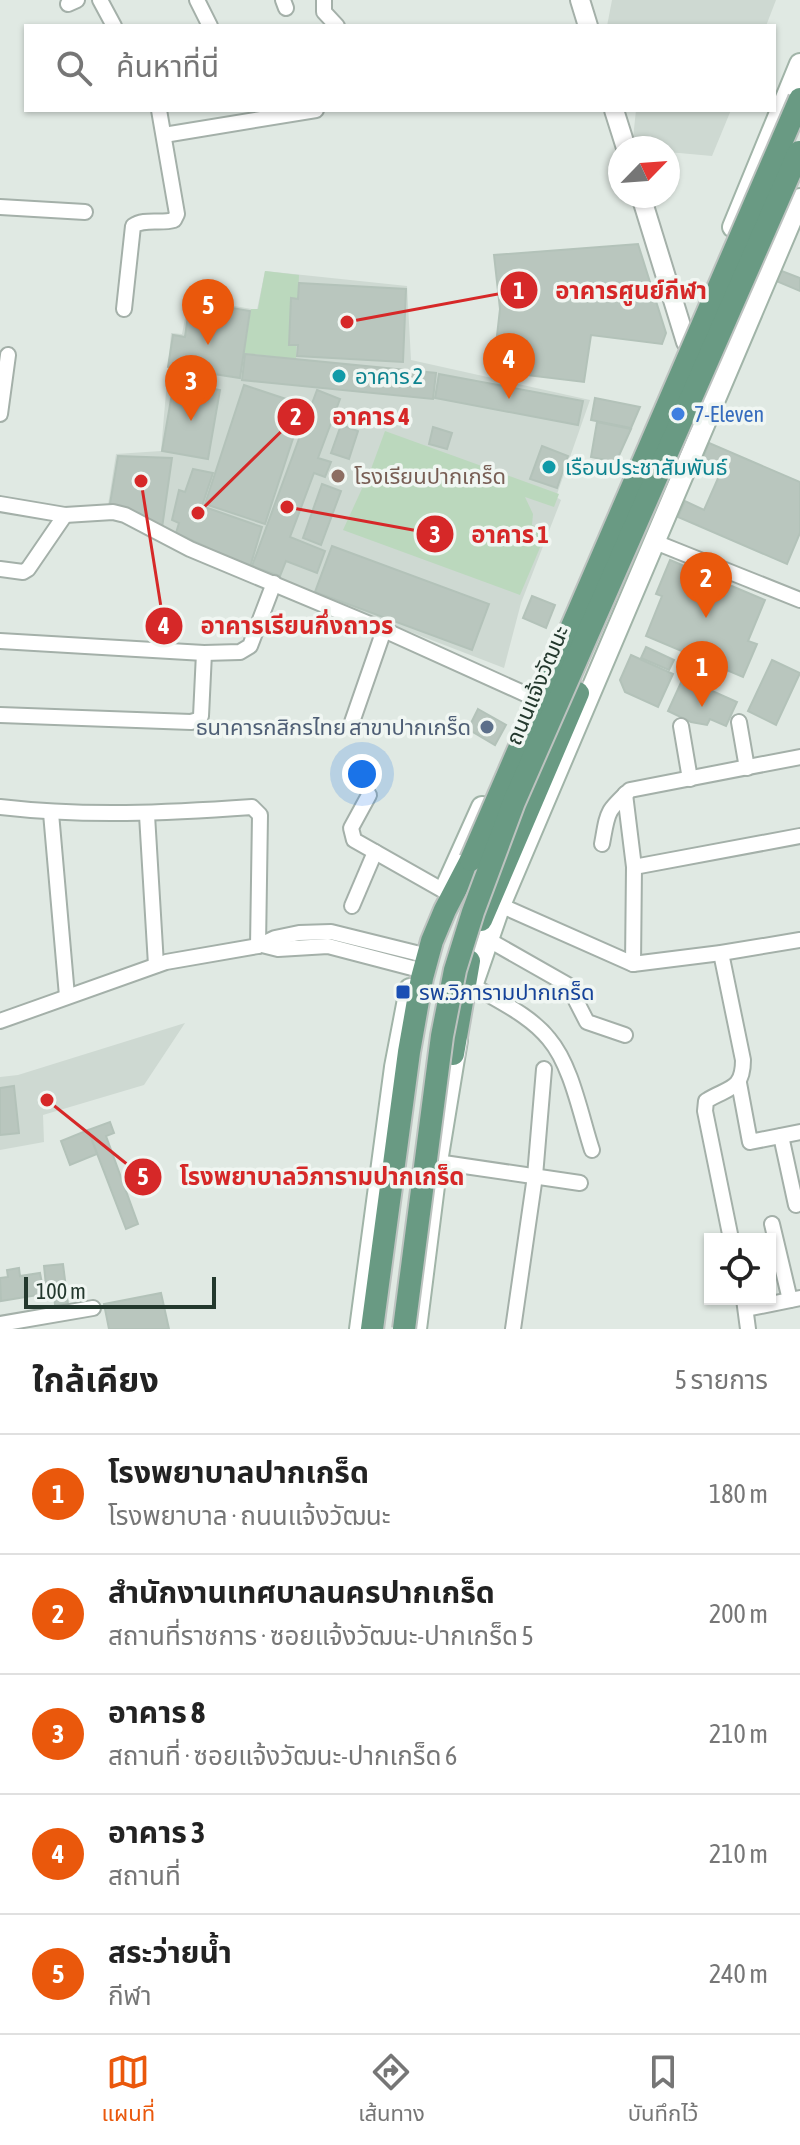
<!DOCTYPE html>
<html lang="th">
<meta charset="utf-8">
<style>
body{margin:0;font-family:"Asap Condensed","Noto Sans Thai",sans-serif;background:#f6f6f6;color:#222}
.controls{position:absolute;right:24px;bottom:24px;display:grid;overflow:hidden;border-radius:0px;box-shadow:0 2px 6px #0004}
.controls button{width:72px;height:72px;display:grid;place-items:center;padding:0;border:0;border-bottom:2px solid #e0e0e0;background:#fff;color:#222;font:40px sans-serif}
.compass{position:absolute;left:608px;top:136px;width:72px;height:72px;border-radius:50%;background:#fff;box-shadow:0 2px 6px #0004;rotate:65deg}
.scale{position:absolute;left:24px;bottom:20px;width:192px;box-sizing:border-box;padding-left:8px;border:4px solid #23382d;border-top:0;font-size:22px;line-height:28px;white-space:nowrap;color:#23382d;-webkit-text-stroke:6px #f0f6f2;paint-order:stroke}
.you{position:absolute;left:362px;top:774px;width:28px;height:28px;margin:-20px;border:6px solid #fff;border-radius:50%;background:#1a73e8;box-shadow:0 0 0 12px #1a73e833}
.badge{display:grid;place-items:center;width:52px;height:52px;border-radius:50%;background:#ea580c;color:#fff;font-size:26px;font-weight:700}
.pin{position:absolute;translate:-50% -66px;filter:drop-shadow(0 2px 4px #0008)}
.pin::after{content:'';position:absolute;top:42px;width:28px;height:24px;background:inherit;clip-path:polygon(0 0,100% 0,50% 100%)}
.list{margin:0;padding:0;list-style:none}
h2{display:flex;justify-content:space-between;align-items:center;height:104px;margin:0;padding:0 32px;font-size:34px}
h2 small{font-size:26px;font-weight:400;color:#767676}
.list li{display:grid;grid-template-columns:52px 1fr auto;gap:24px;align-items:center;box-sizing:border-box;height:120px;padding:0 32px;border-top:2px solid #e0e0e0}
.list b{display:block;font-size:30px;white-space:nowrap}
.list p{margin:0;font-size:26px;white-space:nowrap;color:#767676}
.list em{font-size:26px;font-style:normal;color:#767676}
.icon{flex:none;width:44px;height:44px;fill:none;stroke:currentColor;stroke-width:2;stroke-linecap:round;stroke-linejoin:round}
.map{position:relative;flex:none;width:800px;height:1329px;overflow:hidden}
.search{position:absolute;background:#fff;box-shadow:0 2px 6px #0004;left:24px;right:24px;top:24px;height:88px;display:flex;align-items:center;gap:20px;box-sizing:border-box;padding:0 28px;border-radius:0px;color:#767676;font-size:30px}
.sheet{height:704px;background:#fff}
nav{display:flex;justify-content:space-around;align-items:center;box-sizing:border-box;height:112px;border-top:2px solid #e0e0e0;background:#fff;font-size:22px;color:#767676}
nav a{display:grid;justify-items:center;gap:4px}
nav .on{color:#ea580c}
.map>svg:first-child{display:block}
.built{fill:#ced9d2}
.green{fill:#bbd8bd}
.building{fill:#b9c6be;stroke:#b3c2b9;stroke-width:2}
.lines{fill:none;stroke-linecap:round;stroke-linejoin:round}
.minor-casing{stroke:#a4b0a9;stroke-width:18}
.tertiary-casing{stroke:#a4b0a9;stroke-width:22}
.secondary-casing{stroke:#a1b4a8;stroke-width:24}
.primary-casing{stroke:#bdc3c0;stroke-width:26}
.minor{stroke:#fff;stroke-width:14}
.tertiary{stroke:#fff;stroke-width:18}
.secondary{stroke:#fff;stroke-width:20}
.primary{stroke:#699a83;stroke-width:22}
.primary-bridge-casing{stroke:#bdc3c0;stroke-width:26;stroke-linecap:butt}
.primary-bridge{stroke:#699a83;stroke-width:22}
.culture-dot{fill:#0f9aa8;stroke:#f0f6f2;stroke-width:3}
.shop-dot{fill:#3f7fe0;stroke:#f0f6f2;stroke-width:3}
.education-dot{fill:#8d6e63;stroke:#f0f6f2;stroke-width:3}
.service-dot{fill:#5c6f8a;stroke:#f0f6f2;stroke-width:3}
.transit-dot{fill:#1a4fb4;stroke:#f0f6f2;stroke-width:3}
.labels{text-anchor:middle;stroke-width:7;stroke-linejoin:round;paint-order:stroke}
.culture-label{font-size:22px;fill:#0d838f;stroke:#f0f6f2;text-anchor:start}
.shop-label{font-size:22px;fill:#366cbe;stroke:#f0f6f2;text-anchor:start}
.education-label{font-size:22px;fill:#785e54;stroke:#f0f6f2;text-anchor:start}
.street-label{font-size:22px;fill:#23382d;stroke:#f0f6f2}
.service-label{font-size:22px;fill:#4e5e75;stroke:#f0f6f2;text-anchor:end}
.transit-label{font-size:22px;fill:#164399;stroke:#f0f6f2;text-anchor:start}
.leader{fill:none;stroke:#d62828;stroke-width:3}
.callout-dot{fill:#d62828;stroke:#f0f6f2;stroke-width:3}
.mark-label{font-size:24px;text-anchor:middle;font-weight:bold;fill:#fff}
.callout-label{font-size:24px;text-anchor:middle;font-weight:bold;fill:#d62828;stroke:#f0f6f2;stroke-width:7;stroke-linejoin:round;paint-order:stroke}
</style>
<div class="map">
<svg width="800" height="1329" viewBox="0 0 800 1329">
<rect width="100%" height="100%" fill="#e0e9e3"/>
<g class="built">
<path d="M 612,0 L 776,0 L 766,26 L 607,26 Z"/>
<path d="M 636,110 L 731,110 L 712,156 L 668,152 L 668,148 L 632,148 Z"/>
<path d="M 265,271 L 407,286 L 411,360 L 590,400 L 556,497 L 561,500 L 521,603 L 504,668 L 255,572 L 159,531 L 108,505 L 116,454 L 161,451 L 171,333 L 182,334 L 189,298 L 257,310 Z"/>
<path d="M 185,1023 L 144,1085 L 43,1115 L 44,1142 L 0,1150 L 0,1077 L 18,1075 Z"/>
</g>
<g class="green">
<path d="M 265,271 L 299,275 L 296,359 L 244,353 L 251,309 L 258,309 Z"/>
<path d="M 385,431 L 559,494 L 554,507 L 525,497 L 533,514 L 532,525 L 547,531 L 520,595 L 343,530 L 371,469 Z"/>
</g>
<g class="building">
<path d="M 638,244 L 666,333 L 662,344 L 591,335 L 584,382 L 493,371 L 500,309 L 494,255 Z"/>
<path d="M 779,270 L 800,278 L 800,291 L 774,280 Z"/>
<path d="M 299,283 L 406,289 L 403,362 L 297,356 L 298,345 L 289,345 L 291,298 L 298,299 Z"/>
<path d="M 190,301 L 250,311 L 240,378 L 168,367 L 173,335 L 185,337 Z"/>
<path d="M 245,354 L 436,373 L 433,399 L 242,380 Z"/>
<path d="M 439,374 L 583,401 L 578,425 L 435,398 Z"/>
<path d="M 174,382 L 220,390 L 208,459 L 162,451 Z"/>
<path d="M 244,385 L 304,405 L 265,524 L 205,504 Z"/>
<path d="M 317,390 L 340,399 L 318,458 L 331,462 L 325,477 L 314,473 L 290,537 L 325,551 L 317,573 L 286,561 L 280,576 L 252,566 Z"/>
<path d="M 595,398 L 640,407 L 631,428 L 591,420 Z"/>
<path d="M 597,422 L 631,429 L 616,462 L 591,457 Z"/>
<path d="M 341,425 L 358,431 L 349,459 L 331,453 Z"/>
<path d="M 433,427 L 452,433 L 447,449 L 429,444 Z"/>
<path d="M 709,443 L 800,482 L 800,533 L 787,564 L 678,517 L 685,501 L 704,510 L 723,467 L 703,458 Z"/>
<path d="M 542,446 L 568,456 L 557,488 L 530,479 Z"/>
<path d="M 118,456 L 172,458 L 162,528 L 110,504 Z"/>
<path d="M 193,469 L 213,473 L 202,506 L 262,527 L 250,567 L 176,533 L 179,523 L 172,520 L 179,490 L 185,492 Z"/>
<path d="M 322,484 L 341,491 L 321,545 L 303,538 Z"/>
<path d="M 332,546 L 489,604 L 472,650 L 315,592 Z"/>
<path d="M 670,560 L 765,600 L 748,641 L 757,644 L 743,677 L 646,636 L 662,596 L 656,594 Z"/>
<path d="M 532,596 L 555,605 L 546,628 L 523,618 Z"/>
<path d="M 646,647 L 674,660 L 669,670 L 641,658 Z"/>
<path d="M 631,655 L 673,674 L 658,707 L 625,692 L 620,680 Z"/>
<path d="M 772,660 L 800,673 L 776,725 L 748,711 Z"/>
<path d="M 683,678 L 737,702 L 726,726 L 710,719 L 707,725 L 691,722 L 668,711 Z"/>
<path d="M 478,709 L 506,725 L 495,745 L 468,729 Z"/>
<path d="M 14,1086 L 19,1133 L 0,1135 L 0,1088 Z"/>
<path d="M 110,1122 L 114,1133 L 106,1136 L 138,1224 L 126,1229 L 88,1130 Z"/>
<path d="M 88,1130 L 97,1154 L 70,1165 L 61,1141 Z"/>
<path d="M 63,1264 L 68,1304 L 55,1305 L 54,1294 L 47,1295 L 44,1266 Z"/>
<path d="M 19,1268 L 20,1276 L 40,1273 L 44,1294 L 1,1301 L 0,1278 L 8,1277 L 7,1270 Z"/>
<path d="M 161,1293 L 169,1329 L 109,1329 L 104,1304 Z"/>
</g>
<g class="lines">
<g class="minor-casing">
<g id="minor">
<path d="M 100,0 L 114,26"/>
<path d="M 197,0 L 210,26"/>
<path d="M 283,0 L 286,8"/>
<path d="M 324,0 L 324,12 L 337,26"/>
<path d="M 68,4 L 77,0"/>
<path d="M 164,135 L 316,110"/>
<path d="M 0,207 L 85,212"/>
<path d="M 124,309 L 133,226 C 144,218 161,224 174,220 L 177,214 L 159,110"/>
<path d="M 0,414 L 8,355"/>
<path d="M 0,504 L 65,515 L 113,512 L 125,515 L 190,549 L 384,630 L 532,697"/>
<path d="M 655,542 L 800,600"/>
<path d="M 0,569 L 23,572 L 28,569 L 65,515"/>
<path d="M 0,641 L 204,653 L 240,652 L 250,646 L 274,583"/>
<path d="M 0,715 L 191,722 L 198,720 L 201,716 L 204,653"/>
<path d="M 739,722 L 747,768"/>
<path d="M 351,725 L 384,630"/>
<path d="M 681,726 L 690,779"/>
<path d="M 625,794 L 634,867 L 633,964"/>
<path d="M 369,795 L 351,828 L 354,840 L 444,891"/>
<path d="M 0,807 C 86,817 166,813 252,807 L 260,815 L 258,946"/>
<path d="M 51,813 L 67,996"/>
<path d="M 147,815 L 156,965"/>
<path d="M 602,844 C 608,811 606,812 630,790 L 800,757"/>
<path d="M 634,867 L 800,836"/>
<path d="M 500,905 L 633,964 L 721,953 L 800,940"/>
<path d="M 352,906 L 375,852"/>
<path d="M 487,939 L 568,985 L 587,1022 L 625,1035"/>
<path d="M 262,945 L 278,949 L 328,946 L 416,969"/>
<path d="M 721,953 L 743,1060 C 743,1091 728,1087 706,1101 L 705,1111 L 731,1239"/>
<path d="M 472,985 C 498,1001 530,1015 549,1039 C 572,1066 581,1117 592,1150"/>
<path d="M 0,1021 L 166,962 L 258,946 L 275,938 L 299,933 L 331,932 L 420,954"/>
<path d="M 739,1083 L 750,1142 L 800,1132"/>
<path d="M 781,1136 L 796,1205"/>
<path d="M 437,1162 L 580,1183"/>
<path d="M 772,1224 L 790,1300"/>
<path d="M 744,1299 L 748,1329"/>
<path d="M 746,1309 L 800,1298"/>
<path d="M 0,1324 L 93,1308"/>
<path d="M 513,1329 L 535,1176 L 544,1069"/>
</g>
</g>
<g class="tertiary-casing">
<g id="tertiary">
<path d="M 580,0 L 588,26"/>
<path d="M 614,110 L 626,148"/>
<path d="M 641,196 L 686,342"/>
</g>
</g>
<g class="secondary-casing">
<g id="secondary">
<path d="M 733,227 L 800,64"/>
<path d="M 446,887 L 482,807"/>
<path d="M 472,986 L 500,905 L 800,199"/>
<path d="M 360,1329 L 395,1067 L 410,989"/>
<path d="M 416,1329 L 437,1162 L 457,1040"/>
</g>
</g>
<g class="primary-casing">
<g id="primary">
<path d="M 481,920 L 578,693"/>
<path d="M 453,1054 L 469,961"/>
<path d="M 372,1329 L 409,1052 L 422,978 L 432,941 L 445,910 L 471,860"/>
</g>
</g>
<use href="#minor" class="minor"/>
<use href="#tertiary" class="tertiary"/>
<use href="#secondary" class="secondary"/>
<use href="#primary" class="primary"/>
<g class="primary-bridge-casing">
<g id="primary-bridge">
<path d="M 471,860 L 800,99"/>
<path d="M 404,1329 L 442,1036 L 455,970 L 473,912 L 514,802 L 799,152"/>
</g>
</g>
<use href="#primary-bridge" class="primary-bridge"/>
</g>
<g class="culture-dot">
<circle cx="339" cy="376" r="8"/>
<circle cx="549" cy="467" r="8"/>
</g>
<circle class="shop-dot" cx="678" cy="414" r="8"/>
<circle class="education-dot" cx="338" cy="476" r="8"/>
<circle class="service-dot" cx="487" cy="727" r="8"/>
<rect class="transit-dot" x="395" y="984" width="16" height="16" rx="4"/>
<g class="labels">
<g class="culture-label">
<text x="355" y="384">อาคาร 2</text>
<text x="565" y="475">เรือนประชาสัมพันธ์</text>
</g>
<g class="shop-label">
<text x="694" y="422">7-Eleven</text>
</g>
<g class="education-label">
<text x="354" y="484">โรงเรียนปากเกร็ด</text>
</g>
<g class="street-label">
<text transform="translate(537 685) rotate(-67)" y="8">ถนนแจ้งวัฒนะ</text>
</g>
<g class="service-label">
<text x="471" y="735">ธนาคารกสิกรไทย สาขาปากเกร็ด</text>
</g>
<g class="transit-label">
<text x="419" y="1000">รพ.วิภารามปากเกร็ด</text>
</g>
</g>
<path class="leader" d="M347 322L519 290M198 513L296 417M287 507L435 534M141 481L164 626M47 1100L143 1177"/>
<g class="callout-dot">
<circle cx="347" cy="322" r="8"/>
<circle cx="198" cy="513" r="8"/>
<circle cx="287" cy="507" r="8"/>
<circle cx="141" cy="481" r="8"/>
<circle cx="47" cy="1100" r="8"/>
<circle cx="519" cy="290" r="20"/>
<circle cx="296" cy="417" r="20"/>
<circle cx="435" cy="534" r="20"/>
<circle cx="164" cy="626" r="20"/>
<circle cx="143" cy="1177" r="20"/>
</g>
<g class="mark-label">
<text x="519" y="299">1</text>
<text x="296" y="425">2</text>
<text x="435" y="543">3</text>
<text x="164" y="634">4</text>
<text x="143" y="1185">5</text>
</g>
<g class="callout-label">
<text x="631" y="299">อาคารศูนย์กีฬา</text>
<text x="371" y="425">อาคาร 4</text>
<text x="510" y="543">อาคาร 1</text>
<text x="297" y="634">อาคารเรียนกึ่งถาวร</text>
<text x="322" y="1185">โรงพยาบาลวิภารามปากเกร็ด</text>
</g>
</svg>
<div class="controls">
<button><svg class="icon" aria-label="locate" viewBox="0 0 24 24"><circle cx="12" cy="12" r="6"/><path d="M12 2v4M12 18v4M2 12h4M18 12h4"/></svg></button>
</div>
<svg class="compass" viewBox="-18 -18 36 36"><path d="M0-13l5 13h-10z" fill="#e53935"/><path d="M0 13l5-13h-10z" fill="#767676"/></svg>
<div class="scale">100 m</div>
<div class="you"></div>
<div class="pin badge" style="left:702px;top:707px">1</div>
<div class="pin badge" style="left:706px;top:618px">2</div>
<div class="pin badge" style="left:191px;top:421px">3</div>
<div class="pin badge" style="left:509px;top:399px">4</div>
<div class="pin badge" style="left:208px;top:345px">5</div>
<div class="search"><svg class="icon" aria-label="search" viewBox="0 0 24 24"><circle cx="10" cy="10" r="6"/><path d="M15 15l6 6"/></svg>ค้นหาที่นี่</div>
</div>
<section class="sheet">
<h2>ใกล้เคียง<small>5 รายการ</small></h2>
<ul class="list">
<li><span class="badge">1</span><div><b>โรงพยาบาลปากเกร็ด</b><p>โรงพยาบาล · ถนนแจ้งวัฒนะ</p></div><em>180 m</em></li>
<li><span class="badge">2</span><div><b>สำนักงานเทศบาลนครปากเกร็ด</b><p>สถานที่ราชการ · ซอยแจ้งวัฒนะ-ปากเกร็ด 5</p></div><em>200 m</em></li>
<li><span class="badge">3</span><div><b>อาคาร 8</b><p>สถานที่ · ซอยแจ้งวัฒนะ-ปากเกร็ด 6</p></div><em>210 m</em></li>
<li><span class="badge">4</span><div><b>อาคาร 3</b><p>สถานที่</p></div><em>210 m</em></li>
<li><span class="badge">5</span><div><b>สระว่ายน้ำ</b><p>กีฬา</p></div><em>240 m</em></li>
</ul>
</section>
<nav>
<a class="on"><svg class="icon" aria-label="map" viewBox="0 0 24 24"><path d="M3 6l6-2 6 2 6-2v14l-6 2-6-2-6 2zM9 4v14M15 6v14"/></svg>แผนที่</a>
<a><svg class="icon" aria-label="directions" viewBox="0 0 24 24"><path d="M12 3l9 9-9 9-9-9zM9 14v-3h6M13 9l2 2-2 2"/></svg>เส้นทาง</a>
<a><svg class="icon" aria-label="saved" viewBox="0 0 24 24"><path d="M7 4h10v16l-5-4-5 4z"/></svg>บันทึกไว้</a>
</nav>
